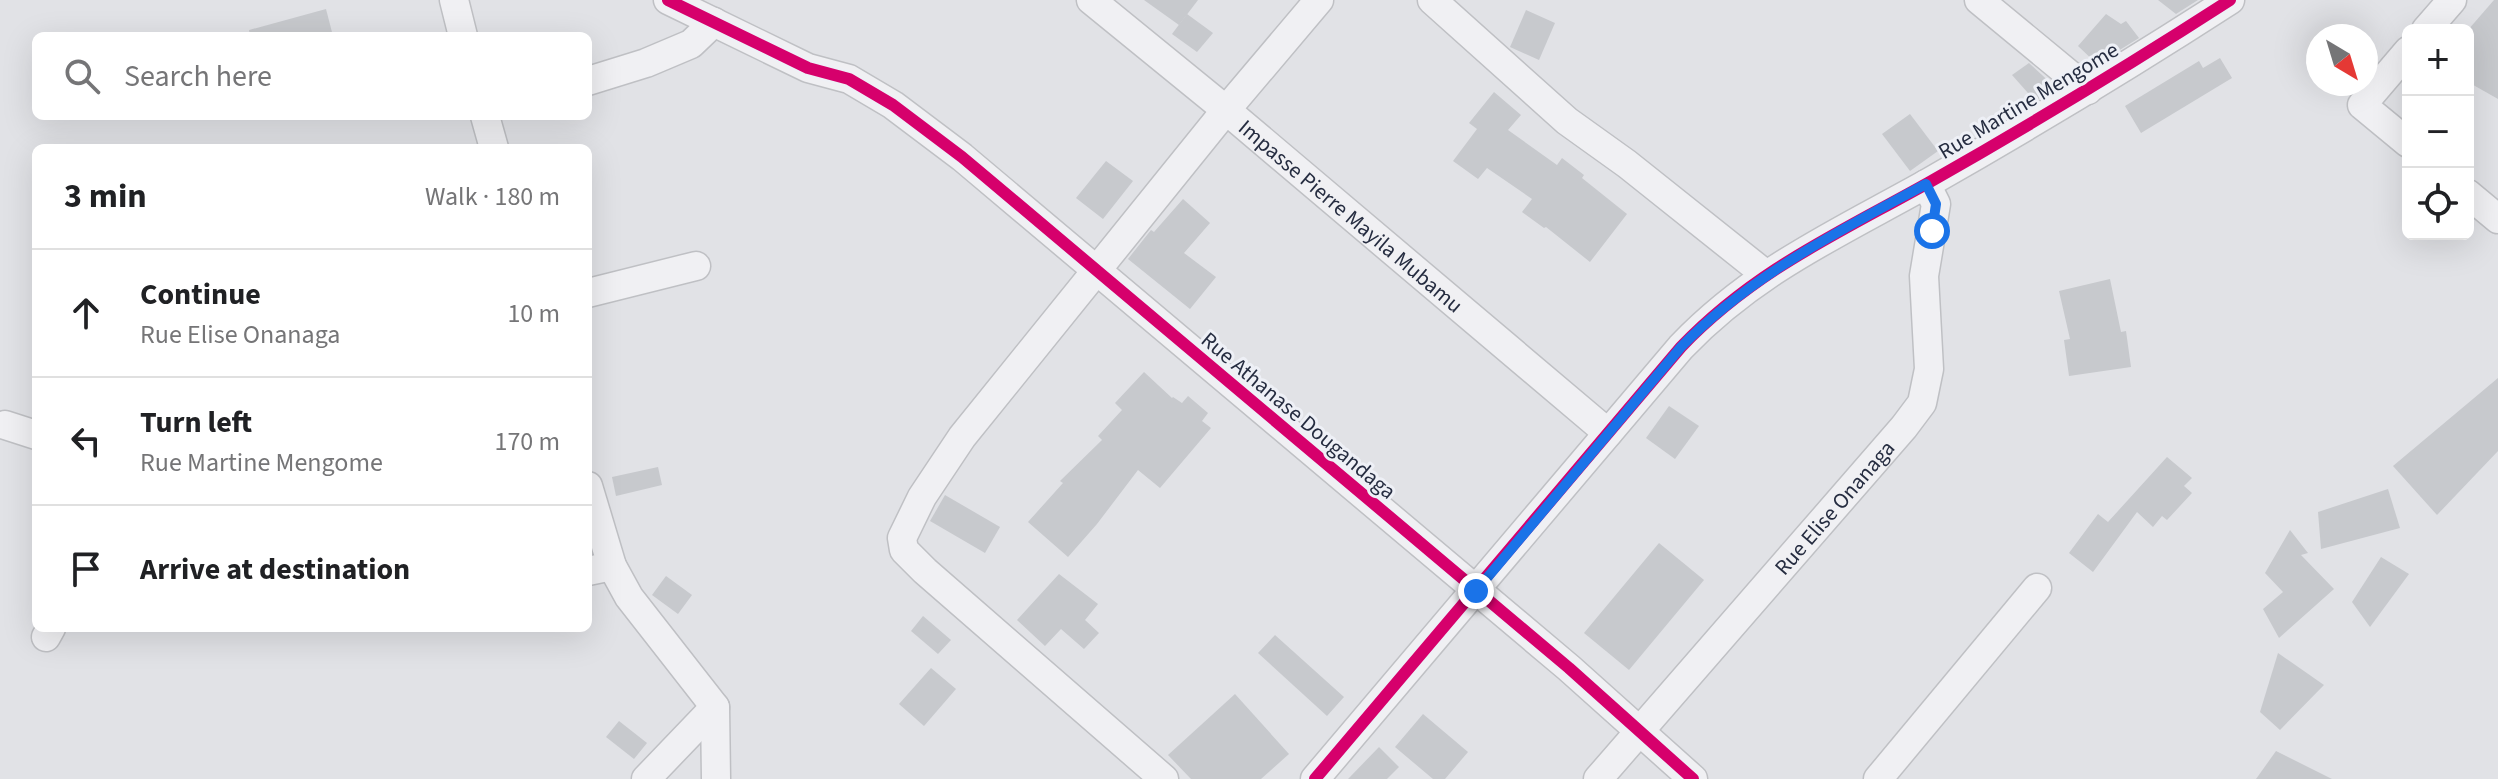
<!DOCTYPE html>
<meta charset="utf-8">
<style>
body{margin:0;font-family:"Source Sans 3",sans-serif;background:#f2f2f2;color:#202124}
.controls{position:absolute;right:24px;top:24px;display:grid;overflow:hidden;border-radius:12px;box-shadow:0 8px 32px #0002}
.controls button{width:72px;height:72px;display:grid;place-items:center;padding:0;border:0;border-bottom:2px solid #e0e0e0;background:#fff;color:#202124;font:40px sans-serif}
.compass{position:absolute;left:2306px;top:24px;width:72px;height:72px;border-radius:50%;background:#fff;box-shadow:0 8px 32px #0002;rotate:142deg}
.stop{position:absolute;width:24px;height:24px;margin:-18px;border:6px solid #1a73e8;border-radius:50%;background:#fff}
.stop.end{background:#1a73e8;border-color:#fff;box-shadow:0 2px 8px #0008}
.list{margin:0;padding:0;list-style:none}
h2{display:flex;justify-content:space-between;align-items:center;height:104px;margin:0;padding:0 32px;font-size:34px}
h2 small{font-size:26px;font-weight:400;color:#757577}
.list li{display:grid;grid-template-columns:52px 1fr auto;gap:24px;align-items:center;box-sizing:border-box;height:128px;padding:0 32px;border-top:2px solid #e0e0e0}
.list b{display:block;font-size:30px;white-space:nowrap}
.list p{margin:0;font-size:26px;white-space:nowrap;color:#757577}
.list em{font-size:26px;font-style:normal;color:#757577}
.icon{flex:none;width:44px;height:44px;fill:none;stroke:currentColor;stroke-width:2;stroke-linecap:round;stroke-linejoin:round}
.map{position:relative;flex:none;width:2498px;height:779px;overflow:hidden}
.search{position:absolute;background:#fff;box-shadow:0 8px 32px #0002;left:32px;top:32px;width:560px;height:88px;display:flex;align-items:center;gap:20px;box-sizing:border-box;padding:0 28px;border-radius:12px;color:#757577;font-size:30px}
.panel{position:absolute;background:#fff;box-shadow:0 8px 32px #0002;left:32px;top:144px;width:560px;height:488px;border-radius:12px}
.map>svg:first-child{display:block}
.building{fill:#c7c9cd}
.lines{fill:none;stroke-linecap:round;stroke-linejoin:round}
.minor-casing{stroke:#bfc0c4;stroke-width:31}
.minor{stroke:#f0f0f3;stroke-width:28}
.cycleway-casing{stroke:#eef0f6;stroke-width:17}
.cycleway{stroke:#d6006c;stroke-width:12}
.route{stroke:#1a73e8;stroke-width:10}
.labels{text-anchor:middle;stroke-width:6;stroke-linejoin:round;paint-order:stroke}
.street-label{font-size:22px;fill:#262d41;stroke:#eef0f6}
</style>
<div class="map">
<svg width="2498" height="779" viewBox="0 0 2498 779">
<rect width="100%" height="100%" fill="#e1e2e6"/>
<g class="building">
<path d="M 1144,0 L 1198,0 L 1179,25 Z"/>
<path d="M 2158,0 L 2198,0 L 2176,14 Z"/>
<path d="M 2494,0 L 2498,0 L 2498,99 L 2468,82 L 2468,30 Z"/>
<path d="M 326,9 L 333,36 L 250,36 L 249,30 Z"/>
<path d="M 1526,10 L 1555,23 L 1539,60 L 1510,47 Z"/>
<path d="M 1187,14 L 1213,33 L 1197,52 L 1172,34 Z"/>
<path d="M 2106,14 L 2121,24 L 2126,21 L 2139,38 L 2097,64 L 2078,46 Z"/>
<path d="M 2220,58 L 2232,78 L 2141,133 L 2125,106 L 2199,61 L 2203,68 Z"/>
<path d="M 2029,63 L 2056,88 L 2035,101 L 2012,75 Z"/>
<path d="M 1494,92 L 1521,115 L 1508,130 L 1557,165 L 1562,158 L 1584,175 L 1582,178 L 1627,214 L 1590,262 L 1546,227 L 1544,228 L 1522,212 L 1532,199 L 1487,168 L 1478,179 L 1453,161 L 1477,129 L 1469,123 Z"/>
<path d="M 1910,114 L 1938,151 L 1910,171 L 1882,134 Z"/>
<path d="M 1106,161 L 1133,181 L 1103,219 L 1076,198 Z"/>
<path d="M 1183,199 L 1210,223 L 1184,253 L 1216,277 L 1190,309 L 1128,259 L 1151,230 L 1154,232 Z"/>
<path d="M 2110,279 L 2121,332 L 2126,331 L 2131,367 L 2069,376 L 2064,340 L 2070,339 L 2059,291 Z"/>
<path d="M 1144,372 L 1172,398 L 1173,397 L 1182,403 L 1188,396 L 1208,413 L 1202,421 L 1211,428 L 1160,488 L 1138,470 L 1097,524 L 1068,557 L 1028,522 L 1063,483 L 1060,481 L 1102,440 L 1098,436 L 1122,410 L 1115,403 Z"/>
<path d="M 2498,378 L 2498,451 L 2437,515 L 2393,466 Z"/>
<path d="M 1669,406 L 1699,426 L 1675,459 L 1646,438 Z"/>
<path d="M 2167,457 L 2192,478 L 2184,486 L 2192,493 L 2167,520 L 2162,516 L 2153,527 L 2137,512 L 2093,572 L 2069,553 L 2098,514 L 2108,522 Z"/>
<path d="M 658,467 L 662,485 L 616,496 L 612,477 Z"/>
<path d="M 2388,489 L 2400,528 L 2321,549 L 2318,512 Z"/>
<path d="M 945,495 L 1000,527 L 985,553 L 930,521 Z"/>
<path d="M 2290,530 L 2308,553 L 2301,555 L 2334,589 L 2279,638 L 2263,609 L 2283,592 L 2265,573 Z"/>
<path d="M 1659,543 L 1704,580 L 1629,670 L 1584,633 Z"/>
<path d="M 2381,557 L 2409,574 L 2370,627 L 2352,602 Z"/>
<path d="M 1059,574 L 1098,604 L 1085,620 L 1099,633 L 1084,649 L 1061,629 L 1045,646 L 1017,620 Z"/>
<path d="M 666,576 L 692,595 L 678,614 L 652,595 Z"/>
<path d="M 923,616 L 951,640 L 938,654 L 911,631 Z"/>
<path d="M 1275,635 L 1344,697 L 1327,716 L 1258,653 Z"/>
<path d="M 2278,653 L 2324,685 L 2280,730 L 2260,712 Z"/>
<path d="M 931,668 L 956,689 L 924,726 L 899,704 Z"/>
<path d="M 1235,694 L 1289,754 L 1261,779 L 1191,779 L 1168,755 Z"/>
<path d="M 1423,714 L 1468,752 L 1445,779 L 1433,779 L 1395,747 Z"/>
<path d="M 619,721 L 647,743 L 634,759 L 606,737 Z"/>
<path d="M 1379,747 L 1399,767 L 1387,779 L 1348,779 Z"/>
<path d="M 2276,751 L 2332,779 L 2256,779 Z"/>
</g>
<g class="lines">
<g class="minor-casing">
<g id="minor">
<path d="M 454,0 L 463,36"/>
<path d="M 668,0 L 808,68 L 849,79 L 893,105 L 962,157 L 1569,668 L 1693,779"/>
<path id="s1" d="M 1091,0 L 1226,110 L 1608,433"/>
<path d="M 1432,0 L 1567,121 L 1627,164 L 1765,274"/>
<path d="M 1979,0 L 2088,90"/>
<path d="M 2426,30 L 2452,0"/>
<path d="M 2408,51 L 2362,105 L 2408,143"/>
<path d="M 588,81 L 646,63 L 691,44 L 714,22"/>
<path d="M 485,116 L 494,148"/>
<path d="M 2468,194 L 2498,219"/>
<path d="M 588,293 L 696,266"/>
<path d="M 5,425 L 36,435"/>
<path d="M 588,486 L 612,566 L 629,597 L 715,707 L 716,779"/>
<path d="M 588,571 L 612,566"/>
<path d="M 46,637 L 51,628"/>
<path d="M 646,779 L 715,707"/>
<path d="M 1164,779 L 925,571 L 904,550 L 902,538 L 922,497 L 962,437 L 1226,110 L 1319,0"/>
<path d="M 1315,779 L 1681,347 C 1755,270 1837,234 1928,183 C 2030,125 2131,64 2230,0"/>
<path id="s2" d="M 1598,779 L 1904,427 L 1922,403 L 1929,369 L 1924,276 L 1936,204 L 1926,184"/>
<path d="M 1878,779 L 2037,588"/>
</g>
</g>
<use href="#minor" class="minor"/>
<g class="cycleway-casing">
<g id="cycleway">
<path d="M 668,0 L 808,68 L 849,79 L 893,105 L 962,157 L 1569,668 L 1693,779"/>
<path d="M 1315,779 L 1681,347 C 1755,270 1837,234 1928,183 C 2030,125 2131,64 2230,0"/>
</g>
</g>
<use href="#cycleway" class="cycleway"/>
</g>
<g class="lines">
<path class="route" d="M 1476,591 L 1681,347 C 1752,274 1838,232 1926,184 L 1936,204 L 1932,231"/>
</g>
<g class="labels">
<g class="street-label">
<text transform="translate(2028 100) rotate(-31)" y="8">Rue Martine Mengome</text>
<text dy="8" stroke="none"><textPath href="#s1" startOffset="338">Impasse Pierre Mayila Mubamu</textPath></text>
<text transform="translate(1299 415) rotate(40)" y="8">Rue Athanase Dougandaga</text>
<text dy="8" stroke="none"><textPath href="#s2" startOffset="360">Rue Elise Onanaga</textPath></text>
</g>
</g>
</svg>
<div class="controls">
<button>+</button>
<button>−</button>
<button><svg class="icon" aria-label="locate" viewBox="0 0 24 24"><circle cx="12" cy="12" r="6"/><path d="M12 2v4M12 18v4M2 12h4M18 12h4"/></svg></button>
</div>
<svg class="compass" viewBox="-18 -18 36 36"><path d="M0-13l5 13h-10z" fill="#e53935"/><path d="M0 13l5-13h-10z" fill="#757577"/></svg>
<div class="stop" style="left:1932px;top:231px"></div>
<div class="stop end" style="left:1476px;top:591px"></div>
<div class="search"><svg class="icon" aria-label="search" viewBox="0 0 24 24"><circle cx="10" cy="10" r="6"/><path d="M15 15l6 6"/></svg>Search here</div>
<section class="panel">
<h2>3 min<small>Walk · 180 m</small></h2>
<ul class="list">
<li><svg class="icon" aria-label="ahead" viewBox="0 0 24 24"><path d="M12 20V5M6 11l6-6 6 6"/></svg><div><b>Continue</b><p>Rue Elise Onanaga</p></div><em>10 m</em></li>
<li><svg class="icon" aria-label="left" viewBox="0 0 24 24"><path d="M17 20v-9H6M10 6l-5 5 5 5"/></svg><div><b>Turn left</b><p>Rue Martine Mengome</p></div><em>170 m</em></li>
<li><svg class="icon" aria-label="arrive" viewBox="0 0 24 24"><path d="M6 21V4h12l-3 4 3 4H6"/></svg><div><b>Arrive at destination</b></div></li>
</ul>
</section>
</div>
